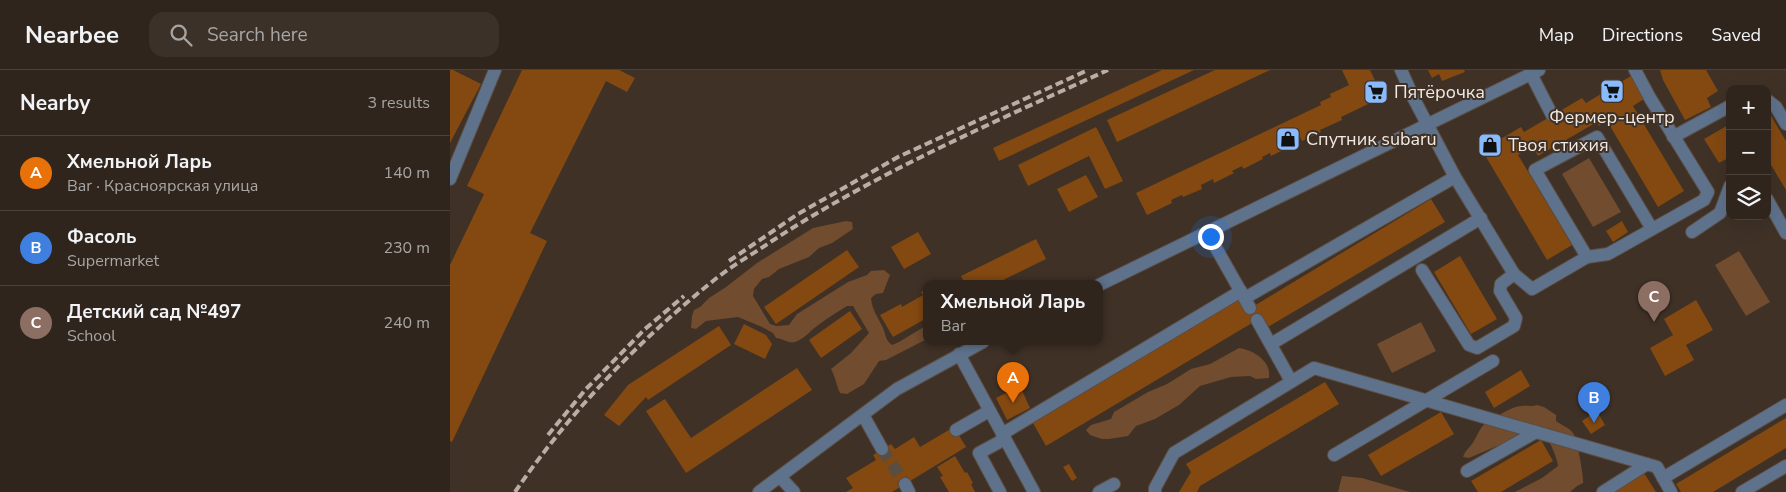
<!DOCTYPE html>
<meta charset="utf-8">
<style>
body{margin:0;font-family:"Nunito Sans",sans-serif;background:#3b3129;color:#f1f3f6}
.controls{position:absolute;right:15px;top:15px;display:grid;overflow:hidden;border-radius:10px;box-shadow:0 5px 20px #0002}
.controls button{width:45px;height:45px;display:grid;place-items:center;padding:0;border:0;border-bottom:1px solid #4a423b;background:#2f251c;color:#f1f3f6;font:25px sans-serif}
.you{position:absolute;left:760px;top:166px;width:18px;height:18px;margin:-12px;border:4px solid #fff;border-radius:50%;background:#1a73e8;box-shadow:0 0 0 8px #1a73e833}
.badge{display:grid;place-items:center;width:32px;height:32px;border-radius:50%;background:#d93025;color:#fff;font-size:16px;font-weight:700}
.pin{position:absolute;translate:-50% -41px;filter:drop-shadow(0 1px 2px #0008)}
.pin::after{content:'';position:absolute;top:26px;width:18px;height:15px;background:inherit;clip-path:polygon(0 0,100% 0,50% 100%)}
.popup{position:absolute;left:473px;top:210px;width:180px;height:65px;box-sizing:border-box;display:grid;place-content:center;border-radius:10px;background:#2f251c;filter:drop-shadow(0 1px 4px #0005);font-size:16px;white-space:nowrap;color:#a7a5a3}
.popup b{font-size:19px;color:#f1f3f6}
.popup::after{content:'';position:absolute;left:50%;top:100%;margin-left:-10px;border:10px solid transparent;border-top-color:#2f251c}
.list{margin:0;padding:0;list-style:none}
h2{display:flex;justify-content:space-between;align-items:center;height:65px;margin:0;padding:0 20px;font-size:21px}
h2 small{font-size:16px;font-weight:400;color:#a7a5a3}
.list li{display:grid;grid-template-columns:32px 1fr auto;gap:15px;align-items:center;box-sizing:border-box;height:75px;padding:0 20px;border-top:1px solid #4a423b}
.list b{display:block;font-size:19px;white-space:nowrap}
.list p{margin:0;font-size:16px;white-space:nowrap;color:#a7a5a3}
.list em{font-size:16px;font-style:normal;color:#a7a5a3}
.icon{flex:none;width:28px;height:28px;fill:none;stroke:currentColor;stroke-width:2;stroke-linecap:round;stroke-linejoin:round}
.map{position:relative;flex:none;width:1336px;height:422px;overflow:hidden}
header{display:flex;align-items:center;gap:30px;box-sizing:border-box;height:70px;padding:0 25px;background:#2f251c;border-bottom:1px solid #4a423b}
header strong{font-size:24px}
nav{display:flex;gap:28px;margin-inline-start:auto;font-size:18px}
.search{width:350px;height:45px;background:#3b3129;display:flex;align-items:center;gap:12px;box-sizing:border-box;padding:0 18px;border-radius:15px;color:#a7a5a3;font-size:19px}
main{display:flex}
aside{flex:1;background:#2f251c}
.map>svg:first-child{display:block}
.green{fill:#714c2e}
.building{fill:#834911}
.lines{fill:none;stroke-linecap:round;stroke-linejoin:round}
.minor-tunnel{stroke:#5a4d42;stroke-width:12;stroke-dasharray:12 6;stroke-linecap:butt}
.minor-casing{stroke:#5c4e44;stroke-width:14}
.minor{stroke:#5f728c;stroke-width:12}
.rail{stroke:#b9aea6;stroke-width:4;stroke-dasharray:8 4;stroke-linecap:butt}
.labels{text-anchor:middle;stroke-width:4;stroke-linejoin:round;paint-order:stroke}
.poi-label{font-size:18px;fill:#f2e9e2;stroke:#3f3126;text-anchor:start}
</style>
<header>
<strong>Nearbee</strong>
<div class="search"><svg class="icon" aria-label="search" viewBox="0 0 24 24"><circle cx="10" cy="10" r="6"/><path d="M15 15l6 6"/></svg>Search here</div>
<nav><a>Map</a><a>Directions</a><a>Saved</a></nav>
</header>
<main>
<aside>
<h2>Nearby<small>3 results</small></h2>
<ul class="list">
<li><span class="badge" style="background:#e8710a">A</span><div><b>Хмельной Ларь</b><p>Bar · Красноярская улица</p></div><em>140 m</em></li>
<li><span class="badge" style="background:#3f7fe0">B</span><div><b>Фасоль</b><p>Supermarket</p></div><em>230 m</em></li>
<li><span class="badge" style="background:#8d6e63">C</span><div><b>Детский сад №497</b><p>School</p></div><em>240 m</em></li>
</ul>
</aside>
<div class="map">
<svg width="1336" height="422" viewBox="0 0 1336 422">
<rect width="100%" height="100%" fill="#3f3126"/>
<g class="green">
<path d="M 1139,88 L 1171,142 L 1143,157 L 1112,104 Z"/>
<path d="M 396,151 L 402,152 L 403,159 L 382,173 L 369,178 L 359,187 L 329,199 L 319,207 L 312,209 L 304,219 L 303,226 L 320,254 L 326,256 L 339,255 L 347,244 L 398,212 L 417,205 L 421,201 L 434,200 L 440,205 L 433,223 L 426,224 L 421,228 C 422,240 428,247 433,258 C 436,265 435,270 442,275 L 449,272 L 477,255 L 477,269 L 436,290 L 429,291 L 414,314 L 397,324 L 390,323 C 386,314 385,306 381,299 L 401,283 L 419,263 L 403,236 L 397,236 C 387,242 376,249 367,256 C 359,262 354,269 345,272 C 338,274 333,268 326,268 L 323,263 L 312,257 L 288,247 L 256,251 L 246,259 L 241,258 L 242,246 L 244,240 L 250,237 L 259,228 L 276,217 L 307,193 L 363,158 Z"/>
<path d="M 1289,181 L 1320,232 L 1296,246 L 1265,195 Z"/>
<path d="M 971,252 L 986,281 L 942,303 L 927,274 Z"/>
<path d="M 789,278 C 804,280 822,292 819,308 L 806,309 L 800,306 L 781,307 L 750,316 L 729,335 L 705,349 L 686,356 L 678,366 L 659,369 L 652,369 L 640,365 L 636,360 L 641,355 L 661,349 L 664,342 L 698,322 L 717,314 L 741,299 L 760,294 Z"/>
<path d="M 1087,335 L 1094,337 L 1106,345 L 1106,351 C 1111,355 1120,358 1123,363 C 1127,368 1134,407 1133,413 L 1127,416 L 1120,422 L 1065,422 L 1092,408 L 1108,396 C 1106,383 1099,373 1095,361 L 1083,358 L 1060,369 L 1054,373 L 1019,388 L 1013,387 C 1015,381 1018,379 1022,374 C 1030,363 1030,351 1046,349 C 1050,343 1063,337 1071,336 C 1077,335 1081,337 1087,335 Z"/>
<path d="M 892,406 L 912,408 L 960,422 L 888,422 Z"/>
</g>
<g class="building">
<path d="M 0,0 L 3,0 L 31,14 L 0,73 Z"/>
<path d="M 72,0 L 169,0 L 185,8 L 177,22 L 156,11 L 80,163 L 97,171 L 2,372 L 0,371 L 0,195 L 34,124 L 17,116 Z"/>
<path d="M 712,0 L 744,0 L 549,91 L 543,78 Z"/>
<path d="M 765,0 L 820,0 L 667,72 L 657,50 Z"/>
<path d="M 892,0 L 920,0 L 933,27 L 891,47 L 892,50 L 870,60 L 871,62 L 852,71 L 850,67 L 833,75 L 835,79 L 821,86 L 820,83 L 812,87 L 813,89 L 793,99 L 792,96 L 782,101 L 784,103 L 764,113 L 763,109 L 751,115 L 752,119 L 733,127 L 732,125 L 721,130 L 722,133 L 697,145 L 686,123 L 871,35 L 870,32 L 881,27 L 880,24 L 899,15 Z"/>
<path d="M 978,0 L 1014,0 L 1015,2 L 992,11 L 989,4 L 982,8 Z"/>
<path d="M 1210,0 L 1256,0 L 1268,21 L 1257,28 L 1261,37 L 1235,50 L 1213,10 Z"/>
<path d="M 1181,6 L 1194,29 L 1183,36 L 1234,121 L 1208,137 L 1157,51 L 1149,56 L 1147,52 L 1088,86 L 1082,76 L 1068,85 L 1122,175 L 1097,190 L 1032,80 L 1071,57 L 1074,62 L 1132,28 L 1136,33 Z"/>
<path d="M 1317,39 L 1336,71 L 1336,120 L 1317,88 Z"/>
<path d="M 1280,54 L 1280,87 L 1269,93 L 1254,69 Z"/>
<path d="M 646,57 L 673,111 L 655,119 L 639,86 L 578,116 L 568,95 Z"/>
<path d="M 636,105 L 648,127 L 619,142 L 607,119 Z"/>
<path d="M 981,129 L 995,152 L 818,257 L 807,250 L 596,376 L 583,353 L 792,228 L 799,239 Z"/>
<path d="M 1172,151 L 1178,162 L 1163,172 L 1156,161 Z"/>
<path d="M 468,162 L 481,184 L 454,199 L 441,177 Z"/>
<path d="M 586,169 L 596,189 L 545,214 L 515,214 L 511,206 Z"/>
<path d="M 397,180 L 409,197 L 326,254 L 314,237 Z"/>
<path d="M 1010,186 L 1047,249 L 1021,264 L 984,202 Z"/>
<path d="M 477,219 L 477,248 L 443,267 L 430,245 L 451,234 L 452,237 L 473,225 L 471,222 Z"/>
<path d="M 1246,230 L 1263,260 L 1236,275 L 1244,290 L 1215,306 L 1200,278 L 1223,265 L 1214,249 Z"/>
<path d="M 400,241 L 412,259 L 371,288 L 359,270 Z"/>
<path d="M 294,254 L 316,265 L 322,274 L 315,289 L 284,274 Z"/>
<path d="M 269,256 L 281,275 L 198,330 L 196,327 L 169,356 L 154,345 L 178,315 Z"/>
<path d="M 347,298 L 362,320 L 236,403 L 196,341 L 215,329 L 241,368 Z"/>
<path d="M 1071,300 L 1080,316 L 1044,338 L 1035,322 Z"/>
<path d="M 875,312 L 889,334 L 750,416 L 747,422 L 729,422 L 741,402 L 736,394 Z"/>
<path d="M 570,316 L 580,338 L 557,350 L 546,328 Z"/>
<path d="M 1147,341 L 1155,355 L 1141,364 L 1132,351 Z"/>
<path d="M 991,342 L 1004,364 L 931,406 L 918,385 Z"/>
<path d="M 1336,348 L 1336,378 L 1263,422 L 1231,422 L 1226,414 Z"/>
<path d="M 504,357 L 516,377 L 442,422 L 396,422 L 403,418 L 396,408 L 426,390 L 423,385 L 441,374 L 445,379 L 464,367 L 470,377 Z"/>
<path d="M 1091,370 L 1103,391 L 1051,422 L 1028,422 L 1021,411 Z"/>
<path d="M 505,386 L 515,403 L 517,402 L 523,413 L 521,414 L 525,422 L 499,422 L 490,407 L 493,406 L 487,397 Z"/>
<path d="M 619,394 L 627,408 L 622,411 L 613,397 Z"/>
<path d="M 1194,403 L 1206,422 L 1164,422 Z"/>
</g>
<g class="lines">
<path class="minor-tunnel" d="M 432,379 L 455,414"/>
<g class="minor-casing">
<g id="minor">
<path d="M 951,0 L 964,29 L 1005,107 L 1064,204 L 1082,219 L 1137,187 L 1158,184 L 1254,130 L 1258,122 L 1200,28 L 1185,0"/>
<path d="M 1081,4 L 1102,45"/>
<path d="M 1317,30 L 1326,37 L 1336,54"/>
<path d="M 1223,67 L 1280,36"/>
<path d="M 0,109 L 45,0"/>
<path d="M 1317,129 L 1336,163"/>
<path d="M 757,162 L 800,238"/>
<path d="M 1242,162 L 1270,143 L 1280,116"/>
<path d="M 1137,187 L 1085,100 L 1147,67 L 1202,159"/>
<path d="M 972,200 L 1019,275 L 1027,278 L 1064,256 L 1066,248 L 1050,221 L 1051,214 L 1064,204"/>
<path d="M 649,215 L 1089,0"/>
<path d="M 795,228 L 1005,107"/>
<path d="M 807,250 L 841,311"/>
<path d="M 821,274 L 1031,148"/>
<path d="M 509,284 L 584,422"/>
<path d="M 413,345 L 432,379"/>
<path d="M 506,360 L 539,341"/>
<path d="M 552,364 L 791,221"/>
<path d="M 884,385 L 1043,291"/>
<path d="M 1017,401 L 1086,362"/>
<path d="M 330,407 L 344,422"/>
<path d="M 1213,408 L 1336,335"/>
<path d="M 455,414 L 459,422"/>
<path d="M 309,422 L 447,319 L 533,272"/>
<path d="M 550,422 L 529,383 L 555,369"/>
<path d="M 649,422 L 664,414"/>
<path d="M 705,422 L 705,418 L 724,383 L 864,298 L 1207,397 L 1221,422"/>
<path d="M 1153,422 L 1197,394"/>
<path d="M 1292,422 L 1336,396"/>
</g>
</g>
<use href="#minor" class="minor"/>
<g class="rail">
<path d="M 279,191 L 348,144 L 448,87 L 638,0"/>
<path d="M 98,365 L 136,319 L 195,259 L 234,226"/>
<path d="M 65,422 C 119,343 188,271 263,211 C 281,196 303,184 322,171 C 428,102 544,52 658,0"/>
</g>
</g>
<defs>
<g id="supermarket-square" transform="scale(1.25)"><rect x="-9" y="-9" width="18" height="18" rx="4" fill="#89bafc" stroke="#3f3126"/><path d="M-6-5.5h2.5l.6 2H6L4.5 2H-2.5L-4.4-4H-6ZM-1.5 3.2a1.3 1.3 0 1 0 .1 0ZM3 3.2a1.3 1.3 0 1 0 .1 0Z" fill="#111"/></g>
<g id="shop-square" transform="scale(1.25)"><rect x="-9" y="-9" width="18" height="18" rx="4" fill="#89bafc" stroke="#3f3126"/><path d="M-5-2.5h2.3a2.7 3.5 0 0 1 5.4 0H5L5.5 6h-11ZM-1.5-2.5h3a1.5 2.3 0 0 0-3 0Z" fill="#111"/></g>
</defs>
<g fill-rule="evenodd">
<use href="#supermarket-square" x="1162" y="21"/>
<use href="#supermarket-square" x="926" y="22"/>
<use href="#shop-square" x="838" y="69"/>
<use href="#shop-square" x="1040" y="75"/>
</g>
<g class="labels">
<g class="poi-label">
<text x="944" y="28">Пятёрочка</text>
<text x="1162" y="53" text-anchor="middle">Фермер-центр</text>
<text x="856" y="75">Спутник subaru</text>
<text x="1058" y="81">Твоя стихия</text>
</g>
</g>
</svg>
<div class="controls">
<button>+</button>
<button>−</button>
<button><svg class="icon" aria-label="layers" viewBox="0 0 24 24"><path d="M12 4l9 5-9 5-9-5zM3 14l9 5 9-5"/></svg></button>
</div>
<div class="you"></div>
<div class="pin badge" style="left:563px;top:333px;background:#e8710a">A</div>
<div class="popup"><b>Хмельной Ларь</b>Bar</div>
<div class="pin badge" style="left:1144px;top:353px;background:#3f7fe0">B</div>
<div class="pin badge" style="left:1204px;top:252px;background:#8d6e63">C</div>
</div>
</main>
